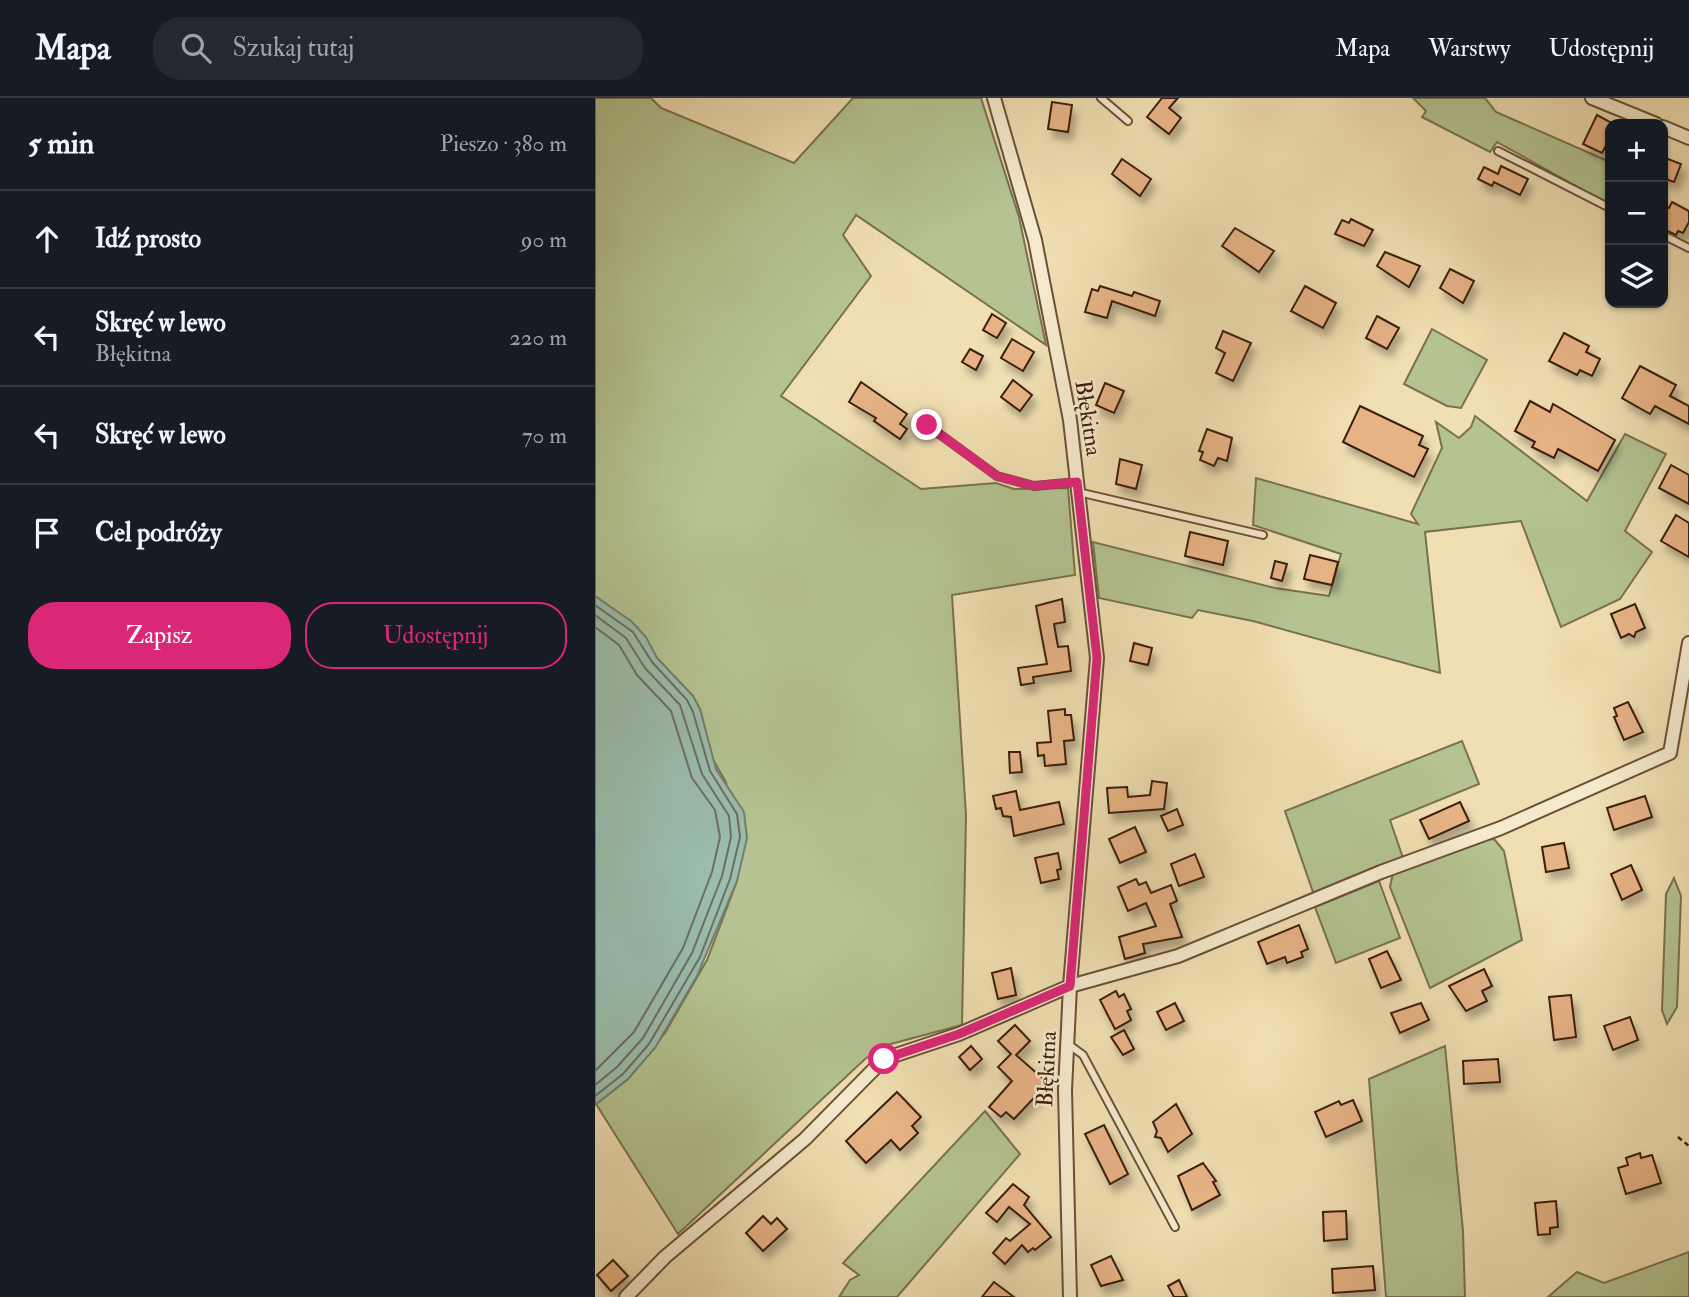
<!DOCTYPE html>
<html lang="pl">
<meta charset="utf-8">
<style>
body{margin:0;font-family:"IM FELL Double Pica",serif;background:#242831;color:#f1f3f6}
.controls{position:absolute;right:21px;top:21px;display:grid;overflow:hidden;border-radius:14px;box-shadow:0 2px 5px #0004}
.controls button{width:63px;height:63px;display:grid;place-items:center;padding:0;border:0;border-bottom:2px solid #363941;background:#171b24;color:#f1f3f6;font:35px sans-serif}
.stop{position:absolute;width:21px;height:21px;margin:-16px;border:5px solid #db2777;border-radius:50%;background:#fff}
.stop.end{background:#db2777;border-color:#fff;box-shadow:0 2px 7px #0008}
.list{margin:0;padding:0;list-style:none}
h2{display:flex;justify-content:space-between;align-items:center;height:91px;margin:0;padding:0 28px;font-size:30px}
h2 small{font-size:23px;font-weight:400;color:#9ea1a6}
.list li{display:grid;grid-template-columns:46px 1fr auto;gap:21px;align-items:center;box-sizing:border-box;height:98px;padding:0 28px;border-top:2px solid #363941}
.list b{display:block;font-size:26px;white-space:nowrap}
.list p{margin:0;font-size:23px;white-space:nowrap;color:#9ea1a6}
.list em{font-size:23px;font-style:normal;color:#9ea1a6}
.actions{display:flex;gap:14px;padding:21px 28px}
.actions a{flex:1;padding:16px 0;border:2px solid #db2777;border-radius:28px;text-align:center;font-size:24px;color:#db2777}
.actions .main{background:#db2777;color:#fff}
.icon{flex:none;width:38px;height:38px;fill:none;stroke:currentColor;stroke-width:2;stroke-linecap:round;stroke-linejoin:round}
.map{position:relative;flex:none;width:1094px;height:1199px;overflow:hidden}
header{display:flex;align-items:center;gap:42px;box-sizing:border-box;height:98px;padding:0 35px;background:#171b24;border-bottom:2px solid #363941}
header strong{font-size:33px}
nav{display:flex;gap:38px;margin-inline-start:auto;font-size:24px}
.search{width:490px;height:63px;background:#242831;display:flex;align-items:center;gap:18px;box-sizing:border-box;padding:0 24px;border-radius:28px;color:#9ea1a6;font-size:26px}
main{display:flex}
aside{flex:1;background:#171b24}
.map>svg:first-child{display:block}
.green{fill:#b4c391;stroke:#787150;stroke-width:2}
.water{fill:#9abdad;stroke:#757e6e;stroke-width:2}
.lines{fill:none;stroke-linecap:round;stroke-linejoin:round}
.shore{stroke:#6c6e5e;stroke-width:2}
.building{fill:#e6b385;stroke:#3d1f0f;stroke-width:2;filter:url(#shadow)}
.lane-casing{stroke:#6a4f38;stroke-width:10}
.street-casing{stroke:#6a4f38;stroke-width:16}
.path{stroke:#3d1f0f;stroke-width:2.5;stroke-dasharray:5 3.5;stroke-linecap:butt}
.lane{stroke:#f5eacd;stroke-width:6}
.street{stroke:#f5eacd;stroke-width:12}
.route{stroke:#db2777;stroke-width:9}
.labels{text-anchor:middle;stroke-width:5;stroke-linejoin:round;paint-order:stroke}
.street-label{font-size:23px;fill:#3d1f0f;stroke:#f5eacd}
</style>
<header>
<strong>Mapa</strong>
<div class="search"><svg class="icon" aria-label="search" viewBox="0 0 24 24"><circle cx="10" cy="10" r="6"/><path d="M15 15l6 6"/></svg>Szukaj tutaj</div>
<nav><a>Mapa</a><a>Warstwy</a><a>Udostępnij</a></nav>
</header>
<main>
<aside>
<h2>5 min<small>Pieszo · 380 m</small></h2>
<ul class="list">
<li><svg class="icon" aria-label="ahead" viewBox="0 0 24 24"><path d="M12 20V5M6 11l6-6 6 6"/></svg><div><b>Idź prosto</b></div><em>90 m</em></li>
<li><svg class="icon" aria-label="left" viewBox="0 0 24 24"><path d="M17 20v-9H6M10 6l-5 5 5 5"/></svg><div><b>Skręć w lewo</b><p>Błękitna</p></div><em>220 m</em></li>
<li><svg class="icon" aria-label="left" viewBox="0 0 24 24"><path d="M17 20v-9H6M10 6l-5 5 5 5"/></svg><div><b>Skręć w lewo</b></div><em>70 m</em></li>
<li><svg class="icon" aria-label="arrive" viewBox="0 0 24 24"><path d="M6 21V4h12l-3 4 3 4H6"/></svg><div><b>Cel podróży</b></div></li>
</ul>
<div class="actions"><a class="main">Zapisz</a><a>Udostępnij</a></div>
</aside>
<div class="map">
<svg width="1094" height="1199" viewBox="0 0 1094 1199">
<defs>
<filter id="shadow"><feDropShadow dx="4.5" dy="8" stdDeviation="3.5" flood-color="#0004"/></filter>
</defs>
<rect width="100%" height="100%" fill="#f0dfb2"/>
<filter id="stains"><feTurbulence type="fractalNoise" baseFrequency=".00286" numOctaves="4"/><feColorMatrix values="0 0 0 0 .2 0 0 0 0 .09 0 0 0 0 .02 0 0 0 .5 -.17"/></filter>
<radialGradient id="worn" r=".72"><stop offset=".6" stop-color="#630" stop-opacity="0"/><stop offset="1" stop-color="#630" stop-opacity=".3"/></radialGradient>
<g class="green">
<path d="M 0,0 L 56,0 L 66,10 L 199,65 L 258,0 L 386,0 L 424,119 L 451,247 L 261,117 L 248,137 L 276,178 L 186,298 L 326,391 L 401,385 L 419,391 L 473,390 L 480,477 L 357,497 L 371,717 L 367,927 L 292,947 L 270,961 L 83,1136 L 1,1006 L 33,981 L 70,935 L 112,862 L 142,783 L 131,684 L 117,660 L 105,611 L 98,598 L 62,560 L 43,530 L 0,498 Z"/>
<path d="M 818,0 L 890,0 L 901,14 L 1015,64 L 1015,107 L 902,44 L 895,54 L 827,19 L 831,13 Z"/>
<path d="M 837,231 L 892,262 L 866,310 L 852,308 L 809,286 Z"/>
<path d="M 880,318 L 992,403 L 1030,336 L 1071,356 L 1030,433 L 1057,454 L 1025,501 L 966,529 L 926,423 L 830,434 L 845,575 L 658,523 L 603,512 L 597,520 L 504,500 L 498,444 L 680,490 L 734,498 L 746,456 L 658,427 L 661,380 L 823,426 L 816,416 L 847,350 L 841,324 L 864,340 L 876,329 Z"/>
<path d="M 867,643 L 884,686 L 795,722 L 808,760 L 719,797 L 690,713 Z"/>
<path d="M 899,741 L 909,753 L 927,842 L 835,890 L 795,789 L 798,775 L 880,742 Z"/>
<path d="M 1079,780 L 1086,798 L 1082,909 L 1072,926 L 1067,912 L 1071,796 Z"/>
<path d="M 784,783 L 805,840 L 741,865 L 720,809 Z"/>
<path d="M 850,948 L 868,1133 L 870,1199 L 791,1199 L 774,981 Z"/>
<path d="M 390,1013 L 425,1056 L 302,1199 L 244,1199 L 255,1182 L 264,1177 L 248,1165 Z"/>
<path d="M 1094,1154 L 1094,1199 L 953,1199 L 982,1174 L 1009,1185 Z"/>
</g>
<path class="water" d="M 0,498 L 36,523 L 51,539 L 62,560 L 98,598 L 105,611 L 121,671 L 149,714 L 152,740 L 142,783 L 102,878 L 60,950 L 33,981 L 0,1007 Z"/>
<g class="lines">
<g class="shore">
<path d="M 0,507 L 38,534 L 57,564 L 92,602 L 98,614 L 115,673 L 142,716 L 145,739 L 135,781 L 105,859 L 54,946 L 28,976 L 0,998"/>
<path d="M 0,517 L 31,540 L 50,570 L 85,607 L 107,676 L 134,718 L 136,739 L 127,778 L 97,855 L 48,940 L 22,969 L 0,987"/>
<path d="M 0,529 L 24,547 L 42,577 L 76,613 L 97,680 L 120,712 L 125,739 L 117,774 L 88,850 L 39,934 L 0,973"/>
</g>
</g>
<g class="building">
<path d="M 567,0 L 583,0 L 574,10 L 586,20 L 574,36 L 552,19 Z"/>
<path d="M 457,4 L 477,7 L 473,34 L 453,31 Z"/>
<path d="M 1002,17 L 1015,24 L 1015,40 L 1007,55 L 988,46 Z"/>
<path d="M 1068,59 L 1086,66 L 1079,84 L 1068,80 Z"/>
<path d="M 527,61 L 556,81 L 545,98 L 517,76 Z"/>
<path d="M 906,68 L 933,81 L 925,97 L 899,84 L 897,88 L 883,81 L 889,69 L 903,76 Z"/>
<path d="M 1077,104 L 1094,113 L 1094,124 L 1088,135 L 1083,133 L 1081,137 L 1068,131 L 1068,107 L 1074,110 Z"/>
<path d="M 756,121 L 778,132 L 769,148 L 740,136 L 747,122 L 754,125 Z"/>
<path d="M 640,130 L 679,153 L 664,174 L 627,148 Z"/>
<path d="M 790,154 L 825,168 L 814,189 L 782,168 Z"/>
<path d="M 855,171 L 879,183 L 868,205 L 845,190 Z"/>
<path d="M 505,188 L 537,198 L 539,194 L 565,203 L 560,218 L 517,203 L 512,220 L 490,214 L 497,191 L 503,193 Z"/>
<path d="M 710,188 L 741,205 L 728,230 L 696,213 Z"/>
<path d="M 397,216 L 411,225 L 402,240 L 388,232 Z"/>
<path d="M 782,218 L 804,230 L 792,251 L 771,240 Z"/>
<path d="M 628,233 L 656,245 L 638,283 L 621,275 L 630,255 L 621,250 Z"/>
<path d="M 969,235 L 994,248 L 991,254 L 1005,261 L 997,278 L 985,272 L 982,277 L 954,263 Z"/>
<path d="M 417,241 L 439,254 L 428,273 L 406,260 Z"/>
<path d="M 375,251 L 388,258 L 381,272 L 367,264 Z"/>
<path d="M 1045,268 L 1081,287 L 1075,298 L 1094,308 L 1094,326 L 1060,308 L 1055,316 L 1027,300 Z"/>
<path d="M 418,282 L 437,297 L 425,313 L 406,299 Z"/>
<path d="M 266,284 L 312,316 L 305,326 L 312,331 L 305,341 L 279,323 L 281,320 L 254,304 Z"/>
<path d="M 510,285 L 529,293 L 519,315 L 501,307 Z"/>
<path d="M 935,303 L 955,314 L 958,306 L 1020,342 L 1003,373 L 963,351 L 959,360 L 937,349 L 940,344 L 920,333 Z"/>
<path d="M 765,308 L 828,338 L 824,347 L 833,351 L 819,379 L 748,344 Z"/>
<path d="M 612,331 L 637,340 L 632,363 L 623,360 L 619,368 L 605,362 L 608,354 L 604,353 Z"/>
<path d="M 525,361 L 547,367 L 541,391 L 521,386 Z"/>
<path d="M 1076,367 L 1094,377 L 1094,406 L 1064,390 Z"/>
<path d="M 1081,417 L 1094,425 L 1094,459 L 1066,443 Z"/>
<path d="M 595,434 L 633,443 L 628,467 L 590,458 Z"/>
<path d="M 715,457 L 743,464 L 737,487 L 709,481 Z"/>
<path d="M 680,463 L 692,466 L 687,483 L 676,480 Z"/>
<path d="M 467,501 L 470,524 L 459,526 L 463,549 L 473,548 L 476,573 L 438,579 L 439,585 L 426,587 L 423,570 L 452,566 L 441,508 Z"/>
<path d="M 1040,506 L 1050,530 L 1041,534 L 1039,539 L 1034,536 L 1026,540 L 1016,516 Z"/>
<path d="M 539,545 L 557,550 L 553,567 L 535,563 Z"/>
<path d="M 1033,604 L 1048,634 L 1029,642 L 1019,619 L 1022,618 L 1019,610 Z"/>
<path d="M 470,611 L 470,617 L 476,617 L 479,642 L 469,643 L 471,666 L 450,668 L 449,657 L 443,658 L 442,645 L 456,644 L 453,613 Z"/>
<path d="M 414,654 L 425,654 L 427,674 L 415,675 Z"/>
<path d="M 557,683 L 572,685 L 569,711 L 514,715 L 512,690 L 532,689 L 533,699 L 555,697 Z"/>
<path d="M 421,693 L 425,712 L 464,704 L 469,726 L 419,738 L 416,719 L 408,718 L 406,710 L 401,711 L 398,698 Z"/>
<path d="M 1050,698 L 1057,719 L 1019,732 L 1012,710 Z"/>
<path d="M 865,704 L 874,723 L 834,741 L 825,722 Z"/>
<path d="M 582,711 L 588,727 L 573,733 L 566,718 Z"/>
<path d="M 540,729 L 551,754 L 525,765 L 514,741 Z"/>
<path d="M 969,745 L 974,770 L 951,774 L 947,749 Z"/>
<path d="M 463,755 L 466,771 L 462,772 L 464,781 L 446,785 L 440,760 Z"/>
<path d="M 600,756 L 609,779 L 584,788 L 576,766 Z"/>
<path d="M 1036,767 L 1047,792 L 1027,802 L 1016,776 Z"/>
<path d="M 541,781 L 544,787 L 551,784 L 556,795 L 576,787 L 582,803 L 575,806 L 587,839 L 548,846 L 550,855 L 530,861 L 524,839 L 561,828 L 551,805 L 533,813 L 523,789 Z"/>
<path d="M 704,827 L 713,851 L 706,854 L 708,859 L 692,865 L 690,859 L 672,866 L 663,844 Z"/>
<path d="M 792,853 L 806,882 L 786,890 L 774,861 Z"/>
<path d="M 416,870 L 421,897 L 403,901 L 397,875 Z"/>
<path d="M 889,871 L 897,888 L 887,893 L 892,903 L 871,913 L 854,888 Z"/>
<path d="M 521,893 L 524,899 L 529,896 L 536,911 L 532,913 L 536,922 L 520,931 L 505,902 Z"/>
<path d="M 976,897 L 981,939 L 959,942 L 954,899 Z"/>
<path d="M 580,905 L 589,923 L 571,932 L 562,914 Z"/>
<path d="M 826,905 L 834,922 L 805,935 L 796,915 Z"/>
<path d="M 1035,919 L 1043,942 L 1018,952 L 1009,928 Z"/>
<path d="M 420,927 L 435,943 L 421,957 L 453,985 L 419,1021 L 411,1014 L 406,1019 L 394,1009 L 417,983 L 403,969 L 416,956 L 403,943 Z"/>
<path d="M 529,932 L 539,951 L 528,957 L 516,939 Z"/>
<path d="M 376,948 L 387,961 L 375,972 L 364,959 Z"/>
<path d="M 903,961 L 905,984 L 869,986 L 868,963 Z"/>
<path d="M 302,994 L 326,1019 L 317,1028 L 323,1035 L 305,1052 L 296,1042 L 271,1065 L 251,1043 Z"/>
<path d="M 758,1002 L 767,1023 L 731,1039 L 720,1014 L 744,1003 L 746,1007 Z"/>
<path d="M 581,1006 L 597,1036 L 573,1054 L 566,1040 L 560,1039 L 562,1033 L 558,1024 Z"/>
<path d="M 509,1027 L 533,1076 L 515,1086 L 490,1036 Z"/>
<path d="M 1045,1055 L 1046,1060 L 1057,1057 L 1066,1085 L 1031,1096 L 1023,1070 L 1033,1067 L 1031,1060 Z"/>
<path d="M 608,1065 L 621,1083 L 618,1084 L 625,1097 L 597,1112 L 583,1078 Z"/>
<path d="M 418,1086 L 434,1099 L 429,1107 L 456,1139 L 440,1152 L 438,1150 L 433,1154 L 427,1147 L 410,1166 L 398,1155 L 411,1140 L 415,1143 L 435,1126 L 414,1109 L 402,1124 L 391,1115 Z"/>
<path d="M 961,1103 L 963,1129 L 955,1130 L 955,1136 L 943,1137 L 940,1105 Z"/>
<path d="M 751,1113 L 752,1141 L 729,1143 L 728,1114 Z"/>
<path d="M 168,1118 L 176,1126 L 182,1120 L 192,1131 L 168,1153 L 151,1135 Z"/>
<path d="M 516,1158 L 528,1182 L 506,1188 L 496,1167 Z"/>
<path d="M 18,1162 L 33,1178 L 16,1193 L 2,1177 Z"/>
<path d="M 778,1168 L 780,1192 L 738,1195 L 737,1171 Z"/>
<path d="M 584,1182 L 592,1199 L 579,1199 L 573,1188 Z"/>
<path d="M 399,1184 L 419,1199 L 387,1199 Z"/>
</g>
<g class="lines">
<g class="lane-casing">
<g id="lane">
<path d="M 506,0 L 533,23"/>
<path d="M 903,53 L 1015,110"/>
<path d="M 1068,137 L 1094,150"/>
<path d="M 332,327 L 402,378 L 439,388 L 482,384"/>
<path d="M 483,394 L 668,437"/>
<path d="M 473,946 L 488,957 L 580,1129"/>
</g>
</g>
<g class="street-casing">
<g id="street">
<path d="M 399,0 L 440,142 L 475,322 L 502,560 L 475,888 L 470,992 L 475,1199"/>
<path d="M 997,0 L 1061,26"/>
<path d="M 1068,29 L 1094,40"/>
<path d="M 31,1199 L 70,1159 L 210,1041 L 289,961 L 364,936 L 475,888 L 583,858 L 786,774 L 906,730 L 1075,655 L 1094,545"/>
</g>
</g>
<path class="path" d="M 1083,1039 L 1094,1048"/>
<use href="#lane" class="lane"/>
<use href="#street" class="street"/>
</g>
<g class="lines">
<path class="route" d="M 289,961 L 364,936 L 475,888 L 502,560 L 482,384 L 439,388 L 402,378 L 332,327"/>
</g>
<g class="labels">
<g class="street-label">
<text transform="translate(494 320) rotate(81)" y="8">Błękitna</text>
<text transform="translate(451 971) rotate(-87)" y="8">Błękitna</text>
</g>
</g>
<rect width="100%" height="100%" filter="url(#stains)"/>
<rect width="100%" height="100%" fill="url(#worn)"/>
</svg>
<div class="controls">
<button>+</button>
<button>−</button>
<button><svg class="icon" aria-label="layers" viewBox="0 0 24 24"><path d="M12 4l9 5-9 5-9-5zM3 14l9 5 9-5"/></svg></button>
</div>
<div class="stop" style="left:289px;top:961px"></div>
<div class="stop end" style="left:332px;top:327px"></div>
</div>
</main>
